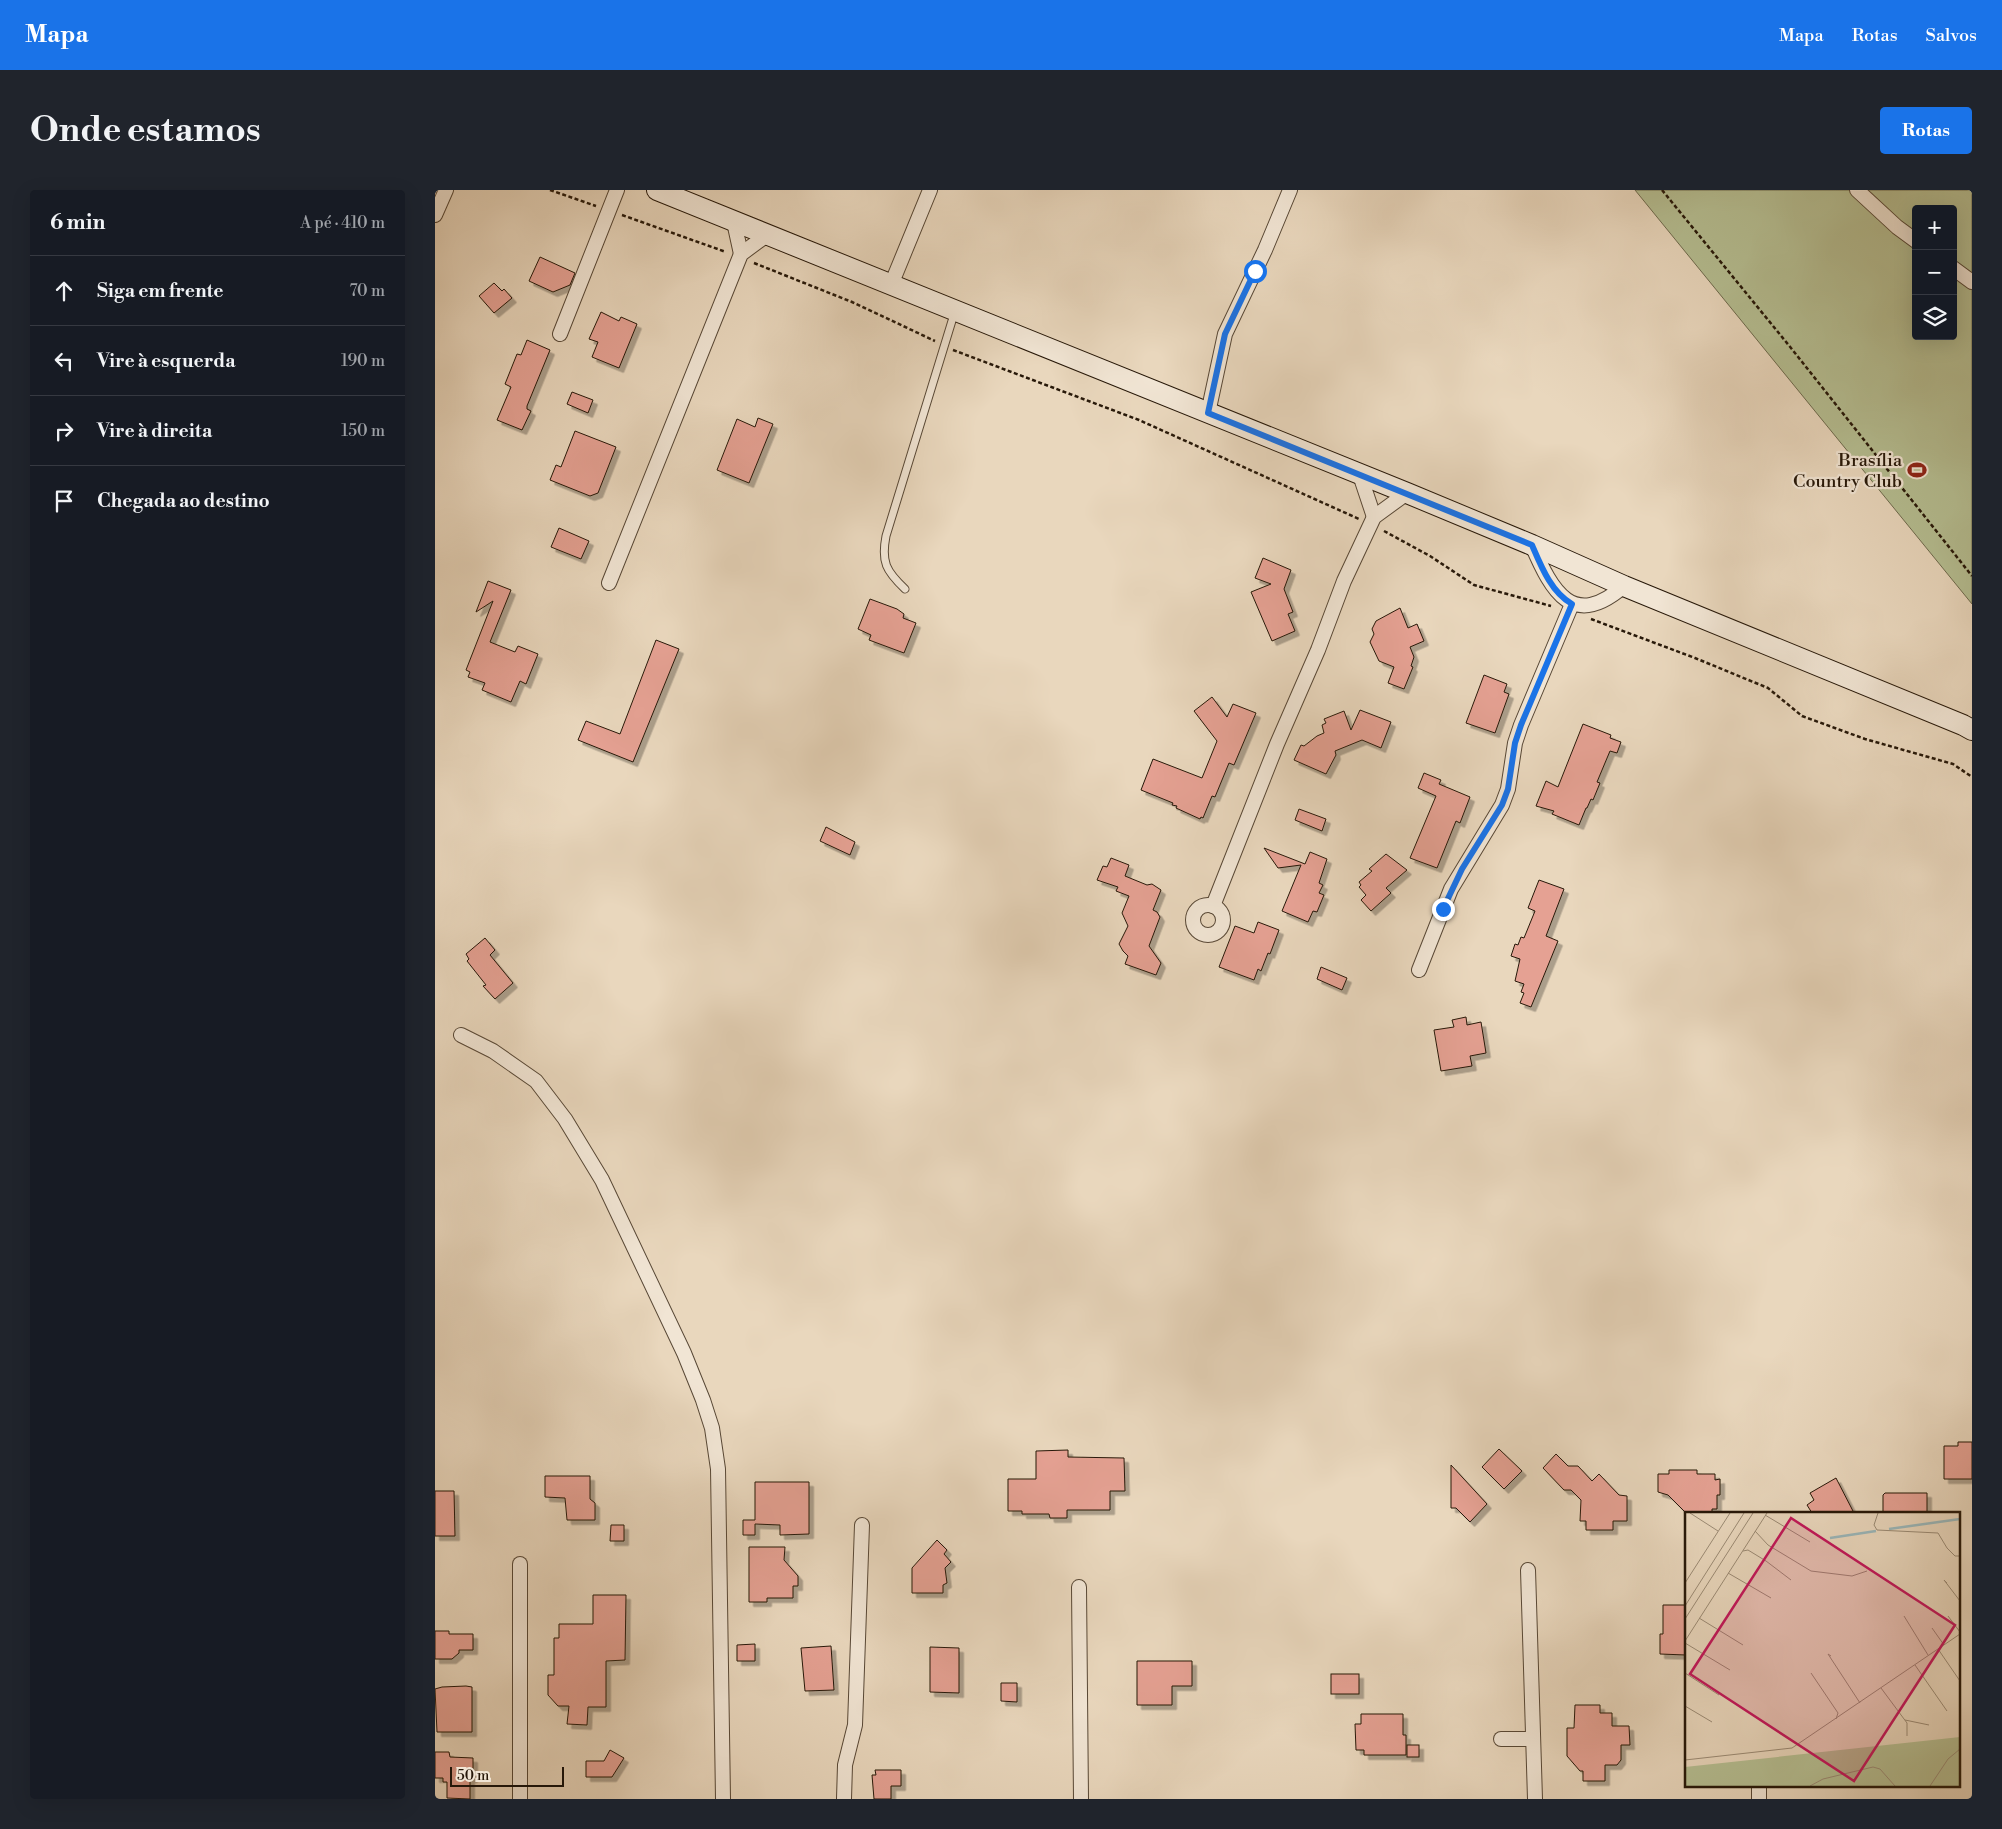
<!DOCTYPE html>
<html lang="pt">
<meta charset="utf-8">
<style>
body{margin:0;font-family:"Libre Bodoni",serif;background:#20242c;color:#f1f3f6}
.controls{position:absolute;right:15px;top:15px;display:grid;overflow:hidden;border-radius:5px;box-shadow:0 5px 20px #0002}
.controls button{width:45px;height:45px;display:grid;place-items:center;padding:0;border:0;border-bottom:1px solid #363941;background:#171b24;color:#f1f3f6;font:25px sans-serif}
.scale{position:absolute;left:15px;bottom:12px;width:114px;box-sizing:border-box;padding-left:5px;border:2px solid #271809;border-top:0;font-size:14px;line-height:18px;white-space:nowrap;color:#271809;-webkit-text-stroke:4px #f1e5d4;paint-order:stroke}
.stop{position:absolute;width:15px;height:15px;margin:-11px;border:4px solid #1a73e8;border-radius:50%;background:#fff}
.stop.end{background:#1a73e8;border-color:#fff;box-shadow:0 1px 5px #0008}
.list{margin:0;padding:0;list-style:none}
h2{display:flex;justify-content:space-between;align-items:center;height:65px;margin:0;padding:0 20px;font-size:21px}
h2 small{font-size:16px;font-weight:400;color:#9ea1a6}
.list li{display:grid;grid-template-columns:32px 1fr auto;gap:15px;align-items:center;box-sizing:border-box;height:70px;padding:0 20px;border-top:1px solid #363941}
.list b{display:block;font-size:19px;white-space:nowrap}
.list em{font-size:16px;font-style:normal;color:#9ea1a6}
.icon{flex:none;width:28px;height:28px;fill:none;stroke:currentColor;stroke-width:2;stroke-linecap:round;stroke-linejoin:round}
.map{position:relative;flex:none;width:1537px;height:1609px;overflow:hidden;border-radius:5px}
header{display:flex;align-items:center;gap:30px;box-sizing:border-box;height:70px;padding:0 25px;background:#1a73e8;color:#fff}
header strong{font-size:24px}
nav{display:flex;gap:28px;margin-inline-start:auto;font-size:18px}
.intro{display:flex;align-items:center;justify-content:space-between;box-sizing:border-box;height:120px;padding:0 30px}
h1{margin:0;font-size:35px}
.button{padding:12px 22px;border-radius:5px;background:#1a73e8;color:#fff;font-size:18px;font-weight:700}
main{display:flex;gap:30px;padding:0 30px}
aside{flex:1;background:#171b24;border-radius:5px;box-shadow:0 5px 20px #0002}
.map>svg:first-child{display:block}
.green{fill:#b5be92;stroke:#6e6b4e;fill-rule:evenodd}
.building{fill:#e5a193;stroke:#271809;filter:url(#shadow)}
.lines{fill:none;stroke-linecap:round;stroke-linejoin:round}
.lane-casing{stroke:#584836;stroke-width:9}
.street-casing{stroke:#584836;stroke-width:16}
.secondary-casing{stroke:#271809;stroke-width:22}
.path{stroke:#271809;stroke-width:2.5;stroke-dasharray:4 2.5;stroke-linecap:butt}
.lane{stroke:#f1e5d4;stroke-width:7}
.street{stroke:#f1e5d4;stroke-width:14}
.secondary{stroke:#f1e5d4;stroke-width:20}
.route{stroke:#1a73e8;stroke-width:6}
.labels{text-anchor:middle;stroke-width:4.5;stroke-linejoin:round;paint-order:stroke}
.poi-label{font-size:18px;fill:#271809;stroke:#f1e5d4;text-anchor:end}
.inset-river{fill:none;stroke:#9ab7ba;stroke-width:2.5}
.inset-road{fill:none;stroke:#9b8b75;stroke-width:1}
.view{fill:#c2185b;fill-opacity:0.15;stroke:#c2185b;stroke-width:2.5}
.inset-edge{fill:none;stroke:#271809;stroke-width:2.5}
</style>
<header>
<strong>Mapa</strong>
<nav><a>Mapa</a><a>Rotas</a><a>Salvos</a></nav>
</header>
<div class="intro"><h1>Onde estamos</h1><a class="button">Rotas</a></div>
<main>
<aside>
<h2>6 min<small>A pé · 410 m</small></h2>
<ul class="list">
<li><svg class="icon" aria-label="ahead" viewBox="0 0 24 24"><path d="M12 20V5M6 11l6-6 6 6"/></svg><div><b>Siga em frente</b></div><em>70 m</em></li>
<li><svg class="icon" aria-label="left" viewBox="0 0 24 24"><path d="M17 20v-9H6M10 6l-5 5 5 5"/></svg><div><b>Vire à esquerda</b></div><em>190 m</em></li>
<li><svg class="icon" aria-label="right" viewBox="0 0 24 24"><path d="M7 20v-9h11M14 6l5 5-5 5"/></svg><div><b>Vire à direita</b></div><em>150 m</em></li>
<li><svg class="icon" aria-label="arrive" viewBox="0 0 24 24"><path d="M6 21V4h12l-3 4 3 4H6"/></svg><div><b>Chegada ao destino</b></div></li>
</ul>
</aside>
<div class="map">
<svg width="1537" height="1609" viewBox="0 0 1537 1609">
<defs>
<filter id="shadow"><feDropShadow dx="4.5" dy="4.5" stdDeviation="0" flood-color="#0004"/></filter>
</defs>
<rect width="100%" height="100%" fill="#e9d7bd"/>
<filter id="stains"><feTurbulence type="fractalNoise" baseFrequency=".004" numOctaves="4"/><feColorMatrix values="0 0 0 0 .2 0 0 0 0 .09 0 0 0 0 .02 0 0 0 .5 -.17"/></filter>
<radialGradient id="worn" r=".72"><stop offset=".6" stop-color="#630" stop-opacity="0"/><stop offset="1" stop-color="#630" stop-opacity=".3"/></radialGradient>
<path class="green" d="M 1200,0 L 1537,0 L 1537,414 ZM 1481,19 L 1518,19 L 1518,146 L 1481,146 Z"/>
<g class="building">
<path d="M 105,67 L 140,83 L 135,95 L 118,102 L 94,91 Z"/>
<path d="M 59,93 L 67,101 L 69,99 L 77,108 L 59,123 L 44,106 Z"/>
<path d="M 166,122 L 184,131 L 186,127 L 202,134 L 184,178 L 157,167 L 163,152 L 154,149 Z"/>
<path d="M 92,150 L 115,160 L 92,216 L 92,219 L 96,221 L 87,240 L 62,230 L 76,197 L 70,194 L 82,164 L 86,165 Z"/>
<path d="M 137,202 L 158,210 L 153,223 L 132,214 Z"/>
<path d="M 323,228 L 338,234 L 314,293 L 282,280 L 302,229 L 320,237 Z"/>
<path d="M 140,241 L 181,257 L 163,303 L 155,306 L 115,290 L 121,275 L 126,277 Z"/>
<path d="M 124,338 L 154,351 L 146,369 L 116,357 Z"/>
<path d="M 828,368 L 856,380 L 849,399 L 858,422 L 853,424 L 860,441 L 837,451 L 816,402 L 836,394 L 820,388 Z"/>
<path d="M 53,391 L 76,400 L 55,452 L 80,462 L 83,456 L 103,464 L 91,494 L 85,491 L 76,512 L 47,500 L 50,493 L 33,487 L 35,482 L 31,480 L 58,411 L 41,422 Z"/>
<path d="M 435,409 L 462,419 L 469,424 L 468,428 L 481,433 L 469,463 L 434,450 L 436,445 L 423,439 Z"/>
<path d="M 965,418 L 973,438 L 982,434 L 989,451 L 975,457 L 979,467 L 976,476 L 978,477 L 969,499 L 953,493 L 959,477 L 944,471 L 935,452 L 939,444 L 937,439 L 941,431 Z"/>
<path d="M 221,450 L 244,459 L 198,572 L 143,550 L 151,531 L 185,544 Z"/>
<path d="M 1049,485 L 1072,494 L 1069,502 L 1074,504 L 1060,543 L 1031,533 Z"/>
<path d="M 777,507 L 792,527 L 798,514 L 821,523 L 799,575 L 794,573 L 780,607 L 777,606 L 768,628 L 766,627 L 765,629 L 741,618 L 742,616 L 737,615 L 738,613 L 706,600 L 718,569 L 767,588 L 782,551 L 759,521 Z"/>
<path d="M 925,520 L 956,532 L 946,558 L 927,550 L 900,561 L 901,565 L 891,584 L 859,570 L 866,555 L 869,556 L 882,546 L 889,543 L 887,535 L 891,533 L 889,529 L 909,521 L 916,540 Z"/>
<path d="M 1148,534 L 1176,545 L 1175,548 L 1186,552 L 1182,563 L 1175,561 L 1162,592 L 1165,593 L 1158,610 L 1156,609 L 1152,618 L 1151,618 L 1144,635 L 1117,624 L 1119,621 L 1101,616 L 1111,591 L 1123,597 Z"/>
<path d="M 989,583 L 1006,590 L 1004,594 L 1035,607 L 1025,633 L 1021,631 L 1002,678 L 975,668 L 1001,606 L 983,598 Z"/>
<path d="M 864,619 L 891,629 L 887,641 L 860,630 Z"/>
<path d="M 391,637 L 420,652 L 415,665 L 385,651 Z"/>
<path d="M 829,658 L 870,674 L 875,662 L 892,669 L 884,693 L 888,695 L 884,703 L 889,705 L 882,722 L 878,721 L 873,732 L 847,721 L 866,675 L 843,678 Z"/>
<path d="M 951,664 L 972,680 L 951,698 L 956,703 L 936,721 L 926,710 L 931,705 L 924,697 L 926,695 L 924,692 L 937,681 L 934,679 Z"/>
<path d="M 676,668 L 694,675 L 690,686 L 712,695 L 717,694 L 726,700 L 718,720 L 722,722 L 725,727 L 714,756 L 726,773 L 721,785 L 690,774 L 693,766 L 688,761 L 684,754 L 693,736 L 687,723 L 694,706 L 681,701 L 683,697 L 662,690 L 668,676 L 672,677 Z"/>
<path d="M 1104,690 L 1129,699 L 1111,746 L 1123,751 L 1096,817 L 1085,813 L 1089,803 L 1086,802 L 1089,794 L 1080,791 L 1085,769 L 1076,766 L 1080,754 L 1083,755 L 1086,747 L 1089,748 L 1100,721 L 1093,718 Z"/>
<path d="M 823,732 L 844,740 L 835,764 L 833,763 L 826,781 L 823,779 L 819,790 L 784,777 L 800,736 L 819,743 Z"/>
<path d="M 50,748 L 60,760 L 55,765 L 78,793 L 60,809 L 48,796 L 51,795 L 32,771 L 34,769 L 31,764 Z"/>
<path d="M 886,777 L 912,788 L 907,800 L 882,789 Z"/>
<path d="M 1031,827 L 1032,835 L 1046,832 L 1051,863 L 1035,866 L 1037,876 L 1006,881 L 999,840 L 1019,837 L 1017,830 Z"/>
<path d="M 1523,1252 L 1537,1252 L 1537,1289 L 1509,1289 L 1509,1256 L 1523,1256 Z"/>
<path d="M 1064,1259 L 1087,1281 L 1069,1299 L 1047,1277 Z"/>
<path d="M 633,1260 L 633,1267 L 689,1268 L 690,1301 L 675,1301 L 675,1320 L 632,1320 L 632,1328 L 615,1328 L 614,1324 L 587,1324 L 587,1321 L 573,1321 L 573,1289 L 601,1289 L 601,1261 Z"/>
<path d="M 1121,1264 L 1133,1276 L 1143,1276 L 1157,1291 L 1164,1284 L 1184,1305 L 1192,1306 L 1192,1331 L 1178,1331 L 1178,1340 L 1151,1340 L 1151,1331 L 1145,1331 L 1146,1310 L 1136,1300 L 1129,1300 L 1108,1278 Z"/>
<path d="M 1016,1275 L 1052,1314 L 1035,1332 L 1021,1318 L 1016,1318 Z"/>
<path d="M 1234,1280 L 1262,1280 L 1262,1284 L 1280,1284 L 1280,1290 L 1285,1289 L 1285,1305 L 1282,1305 L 1282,1319 L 1277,1319 L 1277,1323 L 1251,1323 L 1233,1305 L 1223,1302 L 1223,1284 L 1234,1284 Z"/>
<path d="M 110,1286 L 155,1286 L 155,1309 L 160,1313 L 160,1330 L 132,1330 L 130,1308 L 110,1307 Z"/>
<path d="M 1401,1288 L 1419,1323 L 1377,1323 L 1372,1315 L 1379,1310 L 1375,1303 Z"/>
<path d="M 320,1292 L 374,1292 L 374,1344 L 345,1345 L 345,1335 L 320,1334 L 320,1345 L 308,1345 L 308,1330 L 320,1330 Z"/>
<path d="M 0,1301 L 19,1301 L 20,1346 L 0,1346 Z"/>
<path d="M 1450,1303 L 1492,1303 L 1492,1323 L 1448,1323 L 1448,1305 Z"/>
<path d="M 176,1335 L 189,1335 L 189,1351 L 175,1351 Z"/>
<path d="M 502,1350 L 512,1360 L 509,1364 L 516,1372 L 510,1378 L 512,1393 L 508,1395 L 508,1403 L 477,1403 L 477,1378 Z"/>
<path d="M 314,1357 L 350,1357 L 349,1370 L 363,1386 L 363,1396 L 358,1396 L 358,1408 L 332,1408 L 332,1412 L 314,1412 Z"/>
<path d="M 158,1405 L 191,1405 L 190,1470 L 171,1471 L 171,1517 L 153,1517 L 152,1535 L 132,1534 L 134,1516 L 123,1516 L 113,1505 L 113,1485 L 119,1485 L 119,1448 L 124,1448 L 124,1434 L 158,1434 Z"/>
<path d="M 1228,1415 L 1251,1415 L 1251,1465 L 1225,1464 L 1225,1444 L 1228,1444 Z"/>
<path d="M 0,1441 L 14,1441 L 14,1444 L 38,1444 L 38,1460 L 24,1460 L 24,1463 L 17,1469 L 0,1469 Z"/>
<path d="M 320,1454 L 320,1471 L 302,1471 L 302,1455 Z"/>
<path d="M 396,1456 L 399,1500 L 370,1501 L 366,1458 Z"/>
<path d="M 495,1457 L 524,1458 L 524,1503 L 495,1502 Z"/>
<path d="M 702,1471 L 757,1471 L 757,1496 L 737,1496 L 737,1515 L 702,1515 Z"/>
<rect x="896" y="1484" width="28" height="20"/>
<path d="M 566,1493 L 582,1493 L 582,1512 L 566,1511 Z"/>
<path d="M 31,1496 L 37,1497 L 37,1542 L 2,1542 L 0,1499 L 7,1497 Z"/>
<path d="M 1140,1515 L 1165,1515 L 1165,1523 L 1177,1523 L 1177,1536 L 1194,1536 L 1195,1555 L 1186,1555 L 1186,1570 L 1182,1575 L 1170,1575 L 1170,1591 L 1148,1591 L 1148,1581 L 1145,1581 L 1132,1566 L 1132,1538 L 1139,1538 Z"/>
<path d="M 926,1524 L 968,1524 L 968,1545 L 971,1545 L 971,1565 L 929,1565 L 929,1560 L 921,1560 L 920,1534 L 926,1534 Z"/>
<rect x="972" y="1555" width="12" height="12"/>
<path d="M 175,1560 L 189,1568 L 177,1587 L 151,1587 L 151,1571 L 169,1571 Z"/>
<path d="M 0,1562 L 14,1562 L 15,1567 L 38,1568 L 38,1588 L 35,1588 L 35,1609 L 12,1608 L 12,1592 L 8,1592 L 8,1588 L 0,1588 Z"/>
<path d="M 440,1580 L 466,1580 L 466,1596 L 456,1596 L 456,1609 L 439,1609 L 437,1585 L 441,1585 Z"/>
</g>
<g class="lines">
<g class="lane-casing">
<path id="lane" d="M 470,399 C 451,381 446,372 451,346 L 520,121"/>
</g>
<g class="street-casing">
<g id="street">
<path d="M 1422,0 L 1462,37 L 1481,51"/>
<path d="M 0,25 L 11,0"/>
<path d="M 299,32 L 306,64"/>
<path d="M 1518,78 L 1537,92"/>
<path d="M 456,95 L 495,0"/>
<path d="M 125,144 L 182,0"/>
<path d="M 773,223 L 790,144 L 830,60 L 855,0"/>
<path d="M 925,285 L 939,327"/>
<path d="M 1097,355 C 1117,402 1138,440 1189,396"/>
<path d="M 174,393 L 306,64 L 332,45"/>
<circle cx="773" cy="730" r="15"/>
<path d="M 778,716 L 842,554 L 883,460 L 909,391 L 939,327 L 972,303"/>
<path d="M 984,780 L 1016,699 L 1067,615 L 1073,599 L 1080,553 L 1086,535 L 1137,414"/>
<path d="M 26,845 L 58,861 L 101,891 L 130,929 L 167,990 L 249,1163 L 268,1210 L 277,1238 L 283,1279 L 288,1609"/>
<path d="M 85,1374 L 85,1609"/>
<path d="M 1093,1380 L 1100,1609"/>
<path d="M 644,1397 L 646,1609"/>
<path d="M 1066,1549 L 1097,1549"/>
<path d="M 1324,1595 L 1324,1609"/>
<path d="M 409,1609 L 410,1575 L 420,1535 L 427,1335"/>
</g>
</g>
<g class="secondary-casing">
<path id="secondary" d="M 222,0 L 972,303 L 1097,355 L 1189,396 L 1528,535 L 1537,540"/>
</g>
<g class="path">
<path d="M 115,0 L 161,16"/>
<path d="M 1227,0 L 1356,158 L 1537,386"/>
<path d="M 187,25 L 291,62"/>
<path d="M 319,73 L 417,112 L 500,151"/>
<path d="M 518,160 L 704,230 L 924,329"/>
<path d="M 949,341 L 995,366 L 1039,395 L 1116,416"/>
<path d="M 1156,429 L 1260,468 L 1333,498 L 1367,526 L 1430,549 L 1518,574 L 1537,587"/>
</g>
<use href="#lane" class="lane"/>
<use href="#street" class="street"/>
<use href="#secondary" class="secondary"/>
</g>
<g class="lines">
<path class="route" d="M 820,81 L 790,144 L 773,223 L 1097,355 C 1106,376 1116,402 1137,414 L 1086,535 L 1080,553 L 1073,599 L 1067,615 L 1027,679 L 1008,719"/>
</g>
<defs>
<g id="stadium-bare" transform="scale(1.5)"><path d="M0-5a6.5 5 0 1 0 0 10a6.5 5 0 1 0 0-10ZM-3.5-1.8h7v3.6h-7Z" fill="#8f2418" stroke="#f1e5d4" stroke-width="2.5" paint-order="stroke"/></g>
</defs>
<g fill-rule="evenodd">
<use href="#stadium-bare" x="1482" y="280"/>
</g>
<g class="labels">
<g class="poi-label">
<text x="1467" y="276">Brasília<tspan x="1467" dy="21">Country Club</tspan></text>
</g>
</g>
<g transform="translate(1250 1322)">
<rect width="275" height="275" fill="#e9d7bd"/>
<path d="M 275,225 L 275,274 L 0,274 L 0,255 Z" fill="#b5be92"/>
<path class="inset-river" d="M 204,17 L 275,7M 145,26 L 191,19"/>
<path class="inset-road" d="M 5,1 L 33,19M 193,1 L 189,13 L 192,18 L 253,21 L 262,36 L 270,44 L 275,44M 80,3 L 125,30M 70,19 L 83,33 L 126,59 L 167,64 L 182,59M 58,39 L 63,38 L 81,49 L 106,68M 43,61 L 86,86M 0,71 L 45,1M 262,71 L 259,68 L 275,89M 0,94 L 59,1M 219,104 L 243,143M 263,104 L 275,120M 14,106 L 58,133M 0,107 L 68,1M 247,116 L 259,133M 0,129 L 82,1M 0,131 L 45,158M 253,137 L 275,169M 146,144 L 143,142 L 175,191M 230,153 L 262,199M 0,161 L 34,183M 126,161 L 153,201 L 151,207M 196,176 L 222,211 L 222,224M 0,194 L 27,210M 220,208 L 244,213M 0,248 L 107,236 L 275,122M 125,274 L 138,267 L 188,255 L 195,257 L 210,274M 245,274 L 263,247 L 275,237"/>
<path class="view" d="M 106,6 L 270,113 L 169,269 L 5,162 Z"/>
<rect width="275" height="275" class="inset-edge"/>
</g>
<rect width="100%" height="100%" filter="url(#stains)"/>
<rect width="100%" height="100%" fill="url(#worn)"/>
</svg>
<div class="controls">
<button>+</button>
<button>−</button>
<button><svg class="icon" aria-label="layers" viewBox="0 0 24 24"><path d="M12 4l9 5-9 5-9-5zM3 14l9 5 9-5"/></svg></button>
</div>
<div class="scale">50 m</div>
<div class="stop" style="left:820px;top:81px"></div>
<div class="stop end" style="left:1008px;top:719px"></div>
</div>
</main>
